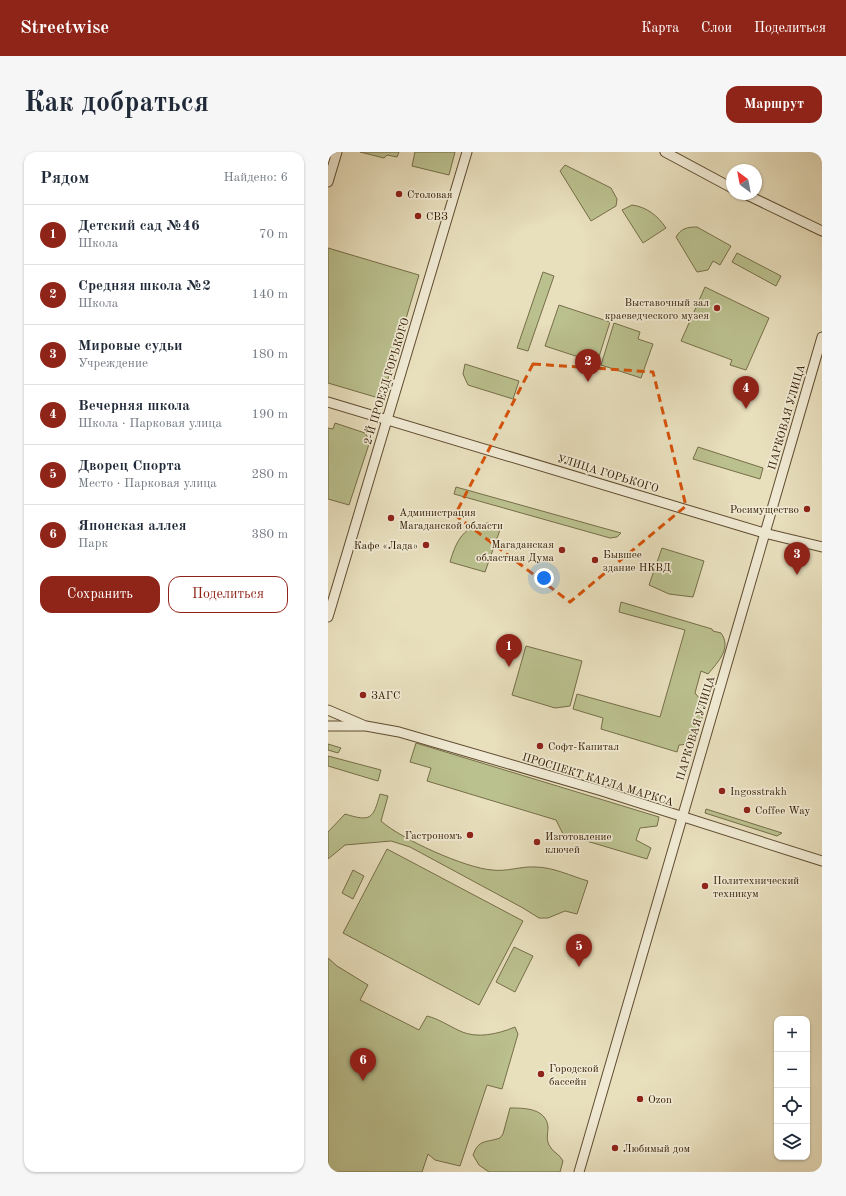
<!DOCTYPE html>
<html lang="ru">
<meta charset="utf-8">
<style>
body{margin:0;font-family:"Old Standard TT",serif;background:#f6f6f7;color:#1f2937}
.controls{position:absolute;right:12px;bottom:12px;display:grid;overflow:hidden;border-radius:8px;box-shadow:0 1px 3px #0004}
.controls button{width:36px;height:36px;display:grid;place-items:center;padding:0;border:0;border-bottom:1px solid #e0e1e3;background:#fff;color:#1f2937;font:20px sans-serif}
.compass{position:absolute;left:398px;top:12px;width:36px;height:36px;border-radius:50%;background:#fff;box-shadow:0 1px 3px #0004;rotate:328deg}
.you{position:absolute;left:216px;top:426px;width:14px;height:14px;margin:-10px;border:3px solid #fff;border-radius:50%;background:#1a73e8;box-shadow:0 0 0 6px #1a73e833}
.badge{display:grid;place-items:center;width:26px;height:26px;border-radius:50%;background:#8f2418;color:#fff;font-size:13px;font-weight:700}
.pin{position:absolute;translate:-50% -33px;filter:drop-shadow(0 1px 2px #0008)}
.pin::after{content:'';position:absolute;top:21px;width:14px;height:12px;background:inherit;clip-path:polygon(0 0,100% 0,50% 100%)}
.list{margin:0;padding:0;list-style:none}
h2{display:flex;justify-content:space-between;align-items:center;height:52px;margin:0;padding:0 16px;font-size:17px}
h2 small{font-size:13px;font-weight:400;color:#747a83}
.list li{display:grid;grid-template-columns:26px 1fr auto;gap:12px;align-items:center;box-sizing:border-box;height:60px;padding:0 16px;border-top:1px solid #e0e1e3}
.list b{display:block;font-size:15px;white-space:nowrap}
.list p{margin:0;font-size:13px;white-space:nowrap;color:#747a83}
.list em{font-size:13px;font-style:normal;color:#747a83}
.actions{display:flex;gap:8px;padding:12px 16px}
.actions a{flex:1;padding:9px 0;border:1px solid #8f2418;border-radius:12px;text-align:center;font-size:14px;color:#8f2418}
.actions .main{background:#8f2418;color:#fff}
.icon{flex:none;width:22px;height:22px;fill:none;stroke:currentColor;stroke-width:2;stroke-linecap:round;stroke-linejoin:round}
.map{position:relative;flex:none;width:494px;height:1020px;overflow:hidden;border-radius:12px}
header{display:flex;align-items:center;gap:24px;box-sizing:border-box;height:56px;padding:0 20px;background:#8f2418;color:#fff}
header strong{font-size:19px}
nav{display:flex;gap:22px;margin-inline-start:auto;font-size:14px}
.intro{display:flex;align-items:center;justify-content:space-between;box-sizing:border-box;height:96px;padding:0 24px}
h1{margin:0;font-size:28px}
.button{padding:10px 18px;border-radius:12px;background:#8f2418;color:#fff;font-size:14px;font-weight:700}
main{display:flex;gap:24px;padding:0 24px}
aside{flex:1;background:#fff;border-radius:12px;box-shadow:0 1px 3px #0004}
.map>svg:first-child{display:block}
.green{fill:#bac08e;stroke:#766e48}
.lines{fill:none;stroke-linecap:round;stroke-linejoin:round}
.minor-casing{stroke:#604c30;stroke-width:11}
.minor{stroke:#f0ead4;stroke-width:9}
.marked{fill:none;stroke:#d6530b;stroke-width:3;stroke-dasharray:8 5;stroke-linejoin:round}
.poi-dot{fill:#8f2418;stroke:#f0ead4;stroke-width:1.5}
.labels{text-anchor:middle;stroke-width:3.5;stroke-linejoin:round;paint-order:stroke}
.poi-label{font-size:11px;fill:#331b01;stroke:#f0ead4;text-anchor:start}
.street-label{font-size:11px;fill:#331b01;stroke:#f0ead4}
</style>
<header>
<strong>Streetwise</strong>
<nav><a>Карта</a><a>Слои</a><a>Поделиться</a></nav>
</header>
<div class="intro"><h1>Как добраться</h1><a class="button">Маршрут</a></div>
<main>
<aside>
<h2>Рядом<small>Найдено: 6</small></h2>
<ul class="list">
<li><span class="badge">1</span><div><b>Детский сад №46</b><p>Школа</p></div><em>70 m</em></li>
<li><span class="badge">2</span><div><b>Средняя школа №2</b><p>Школа</p></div><em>140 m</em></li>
<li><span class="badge">3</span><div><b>Мировые судьи</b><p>Учреждение</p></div><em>180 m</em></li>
<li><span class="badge">4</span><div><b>Вечерняя школа</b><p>Школа · Парковая улица</p></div><em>190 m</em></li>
<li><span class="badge">5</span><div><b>Дворец Спорта</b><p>Место · Парковая улица</p></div><em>280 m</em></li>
<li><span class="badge">6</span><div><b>Японская аллея</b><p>Парк</p></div><em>380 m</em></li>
</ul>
<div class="actions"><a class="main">Сохранить</a><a>Поделиться</a></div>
</aside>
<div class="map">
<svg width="494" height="1020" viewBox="0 0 494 1020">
<rect width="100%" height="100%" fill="#e8dfbd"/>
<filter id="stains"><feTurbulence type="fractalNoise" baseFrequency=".005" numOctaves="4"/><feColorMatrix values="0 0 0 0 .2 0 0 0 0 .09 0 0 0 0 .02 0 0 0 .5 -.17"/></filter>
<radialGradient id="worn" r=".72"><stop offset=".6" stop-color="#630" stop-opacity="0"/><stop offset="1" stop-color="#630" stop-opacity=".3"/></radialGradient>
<g class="green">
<path d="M 32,0 L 71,0 L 69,5 L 59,3 L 56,6 Z"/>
<path d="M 87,0 L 127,0 L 121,23 L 84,14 Z"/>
<path d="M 237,13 L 283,36 L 289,47 L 288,54 L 263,69 L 232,19 Z"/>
<path d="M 304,53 C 319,55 330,64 338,76 L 315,91 L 294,58 Z"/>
<path d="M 369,75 L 403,94 L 392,113 L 385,109 L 380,118 L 369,120 L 348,85 C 353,76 360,75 369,75 Z"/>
<path d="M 0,96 L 91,123 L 54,247 L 0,231 Z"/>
<path d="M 409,101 L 453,124 L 448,134 L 404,110 Z"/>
<path d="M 215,120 L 226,124 L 200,199 L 189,196 Z"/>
<path d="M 377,135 L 441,166 L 418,218 L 402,213 L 404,208 L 353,189 Z"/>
<path d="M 231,153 L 282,170 L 269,211 L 217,194 Z"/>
<path d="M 286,171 L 312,180 L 310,187 L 325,192 L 313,226 L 273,213 Z"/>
<path d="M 137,212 L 191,229 L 185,247 L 140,233 L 135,222 Z"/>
<path d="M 7,271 L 37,281 L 42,289 L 21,353 L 0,347 L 0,276 L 5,277 Z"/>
<path d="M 370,295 L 435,316 L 432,327 L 365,307 Z"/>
<path d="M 128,335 L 293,381 L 289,385 L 282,386 L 126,342 Z"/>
<path d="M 160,371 L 173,375 L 157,420 L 122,410 C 128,389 136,373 160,371 Z"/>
<path d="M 334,396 L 376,409 L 365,445 L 341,442 L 321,433 Z"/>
<path d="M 293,450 L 384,477 L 385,479 L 393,481 C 404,496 390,510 380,522 L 373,519 L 367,541 L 376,552 C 374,569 371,593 351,593 L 349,600 L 273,577 L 275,566 L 245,557 L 249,542 L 332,565 L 357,478 L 291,460 Z"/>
<path d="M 198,494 L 254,509 L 242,554 L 227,556 L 184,543 Z"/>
<path d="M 88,591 L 331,665 L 329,674 L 312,676 L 308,688 L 323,696 L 319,707 L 235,682 L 228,668 L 99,629 L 103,616 L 82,610 Z"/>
<path d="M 0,592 L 13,596 L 10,601 L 0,598 Z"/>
<path d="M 0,604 L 53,618 L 50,629 L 0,614 Z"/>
<path d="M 52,642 L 60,644 L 53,669 C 73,687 137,716 164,718 C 179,720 193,714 207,715 C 225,715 243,724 260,729 L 249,762 L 237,759 L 220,766 L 211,766 L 195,756 L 82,695 L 63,689 L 17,693 L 0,707 L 0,680 L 17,662 C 43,670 45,667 52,642 Z"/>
<path d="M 378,657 L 454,681 L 449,684 L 377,661 Z"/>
<path d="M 59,697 L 195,769 L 151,853 L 15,781 Z"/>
<path d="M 25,718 L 36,724 L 25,747 L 14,741 Z"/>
<path d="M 186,795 L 205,804 L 187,840 L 168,830 Z"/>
<path d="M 0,806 L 9,814 L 40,833 L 32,848 L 91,878 L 99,864 C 111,867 121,874 132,879 C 149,887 170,882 187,875 L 190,882 L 174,937 L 159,933 L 132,1014 L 107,1008 L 100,1002 L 94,1020 L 0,1020 Z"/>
<path d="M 182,956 C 196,956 218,956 220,975 C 220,981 218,987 221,993 C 224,1000 232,1002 235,1009 L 232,1020 L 161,1020 L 151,1013 L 145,1003 C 151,987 157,991 172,986 L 175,982 Z"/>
</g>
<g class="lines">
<g class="minor-casing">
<g id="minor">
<path d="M 337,0 L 404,36"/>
<path d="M 0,30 L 9,0"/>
<path d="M 417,42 L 494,79"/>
<path d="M 0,250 L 436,381 L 494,395"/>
<path d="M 0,465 L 139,0"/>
<path d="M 0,558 L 35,573"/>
<path d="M 0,574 L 38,574 L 71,580 L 274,639 L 494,709"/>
<path d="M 251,1020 L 494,185"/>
</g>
</g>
<use href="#minor" class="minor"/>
</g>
<path class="marked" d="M 205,212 L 325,220 L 358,354 L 242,450 L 127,363 Z"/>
<g class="poi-dot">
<circle cx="71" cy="42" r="4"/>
<circle cx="90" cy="64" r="4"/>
<circle cx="389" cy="156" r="4"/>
<circle cx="479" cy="357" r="4"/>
<circle cx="63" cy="366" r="4"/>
<circle cx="98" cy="393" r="4"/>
<circle cx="234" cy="398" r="4"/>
<circle cx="267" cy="408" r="4"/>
<circle cx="35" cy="543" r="4"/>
<circle cx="212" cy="594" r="4"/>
<circle cx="394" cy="639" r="4"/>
<circle cx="419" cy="658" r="4"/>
<circle cx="142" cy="683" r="4"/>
<circle cx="209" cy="690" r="4"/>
<circle cx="377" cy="734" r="4"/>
<circle cx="213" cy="922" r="4"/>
<circle cx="312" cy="947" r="4"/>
<circle cx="287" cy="996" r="4"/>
</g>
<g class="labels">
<g class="poi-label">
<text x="79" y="46">Столовая</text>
<text x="98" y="68">СВЗ</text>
<text x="381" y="154" text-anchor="end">Выставочный зал<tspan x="381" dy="13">краеведческого музея</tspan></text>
<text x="471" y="361" text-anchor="end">Росимущество</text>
<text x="71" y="364">Администрация<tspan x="71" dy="13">Магаданской области</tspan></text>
<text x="226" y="396" text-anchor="end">Магаданская<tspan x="226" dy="13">областная Дума</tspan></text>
<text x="90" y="397" text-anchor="end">Кафе «Лада»</text>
<text x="275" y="406">Бывшее<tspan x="275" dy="13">здание НКВД</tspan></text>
<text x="43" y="547">ЗАГС</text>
<text x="220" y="598">Софт-Капитал</text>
<text x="402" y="643">Ingosstrakh</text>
<text x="427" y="662">Coffee Way</text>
<text x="134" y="687" text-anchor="end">Гастрономъ</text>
<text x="217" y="688">Изготовление<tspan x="217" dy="13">ключей</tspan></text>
<text x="385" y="732">Политехнический<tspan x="385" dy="13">техникум</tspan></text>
<text x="221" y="920">Городской<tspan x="221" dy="13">бассейн</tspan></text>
<text x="320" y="951">Ozon</text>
<text x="295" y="1000">Любимый дом</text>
</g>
<g class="street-label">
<text transform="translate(58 229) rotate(-73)" y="4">2-Й ПРОЕЗД ГОРЬКОГО</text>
<text transform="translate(458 265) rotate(-74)" y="4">ПАРКОВАЯ УЛИЦА</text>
<text transform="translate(280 321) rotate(17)" y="4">УЛИЦА ГОРЬКОГО</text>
<text transform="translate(367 576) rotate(-73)" y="4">ПАРКОВАЯ УЛИЦА</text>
<text transform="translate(270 627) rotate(17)" y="4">ПРОСПЕКТ КАРЛА МАРКСА</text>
</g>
</g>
<rect width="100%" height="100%" filter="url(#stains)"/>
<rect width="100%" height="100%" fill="url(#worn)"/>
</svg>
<div class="controls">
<button>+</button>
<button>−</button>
<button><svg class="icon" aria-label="locate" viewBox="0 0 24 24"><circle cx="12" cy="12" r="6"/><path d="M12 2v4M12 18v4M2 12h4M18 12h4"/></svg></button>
<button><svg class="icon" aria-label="layers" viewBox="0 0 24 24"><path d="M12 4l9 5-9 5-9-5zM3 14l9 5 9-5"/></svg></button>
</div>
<svg class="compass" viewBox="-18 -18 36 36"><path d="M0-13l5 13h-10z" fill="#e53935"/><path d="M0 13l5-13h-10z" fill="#747a83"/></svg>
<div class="you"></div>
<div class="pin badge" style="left:181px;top:515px">1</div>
<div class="pin badge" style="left:260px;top:230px">2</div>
<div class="pin badge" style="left:469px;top:423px">3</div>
<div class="pin badge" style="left:418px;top:257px">4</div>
<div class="pin badge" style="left:251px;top:815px">5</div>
<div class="pin badge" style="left:35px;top:929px">6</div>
</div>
</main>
